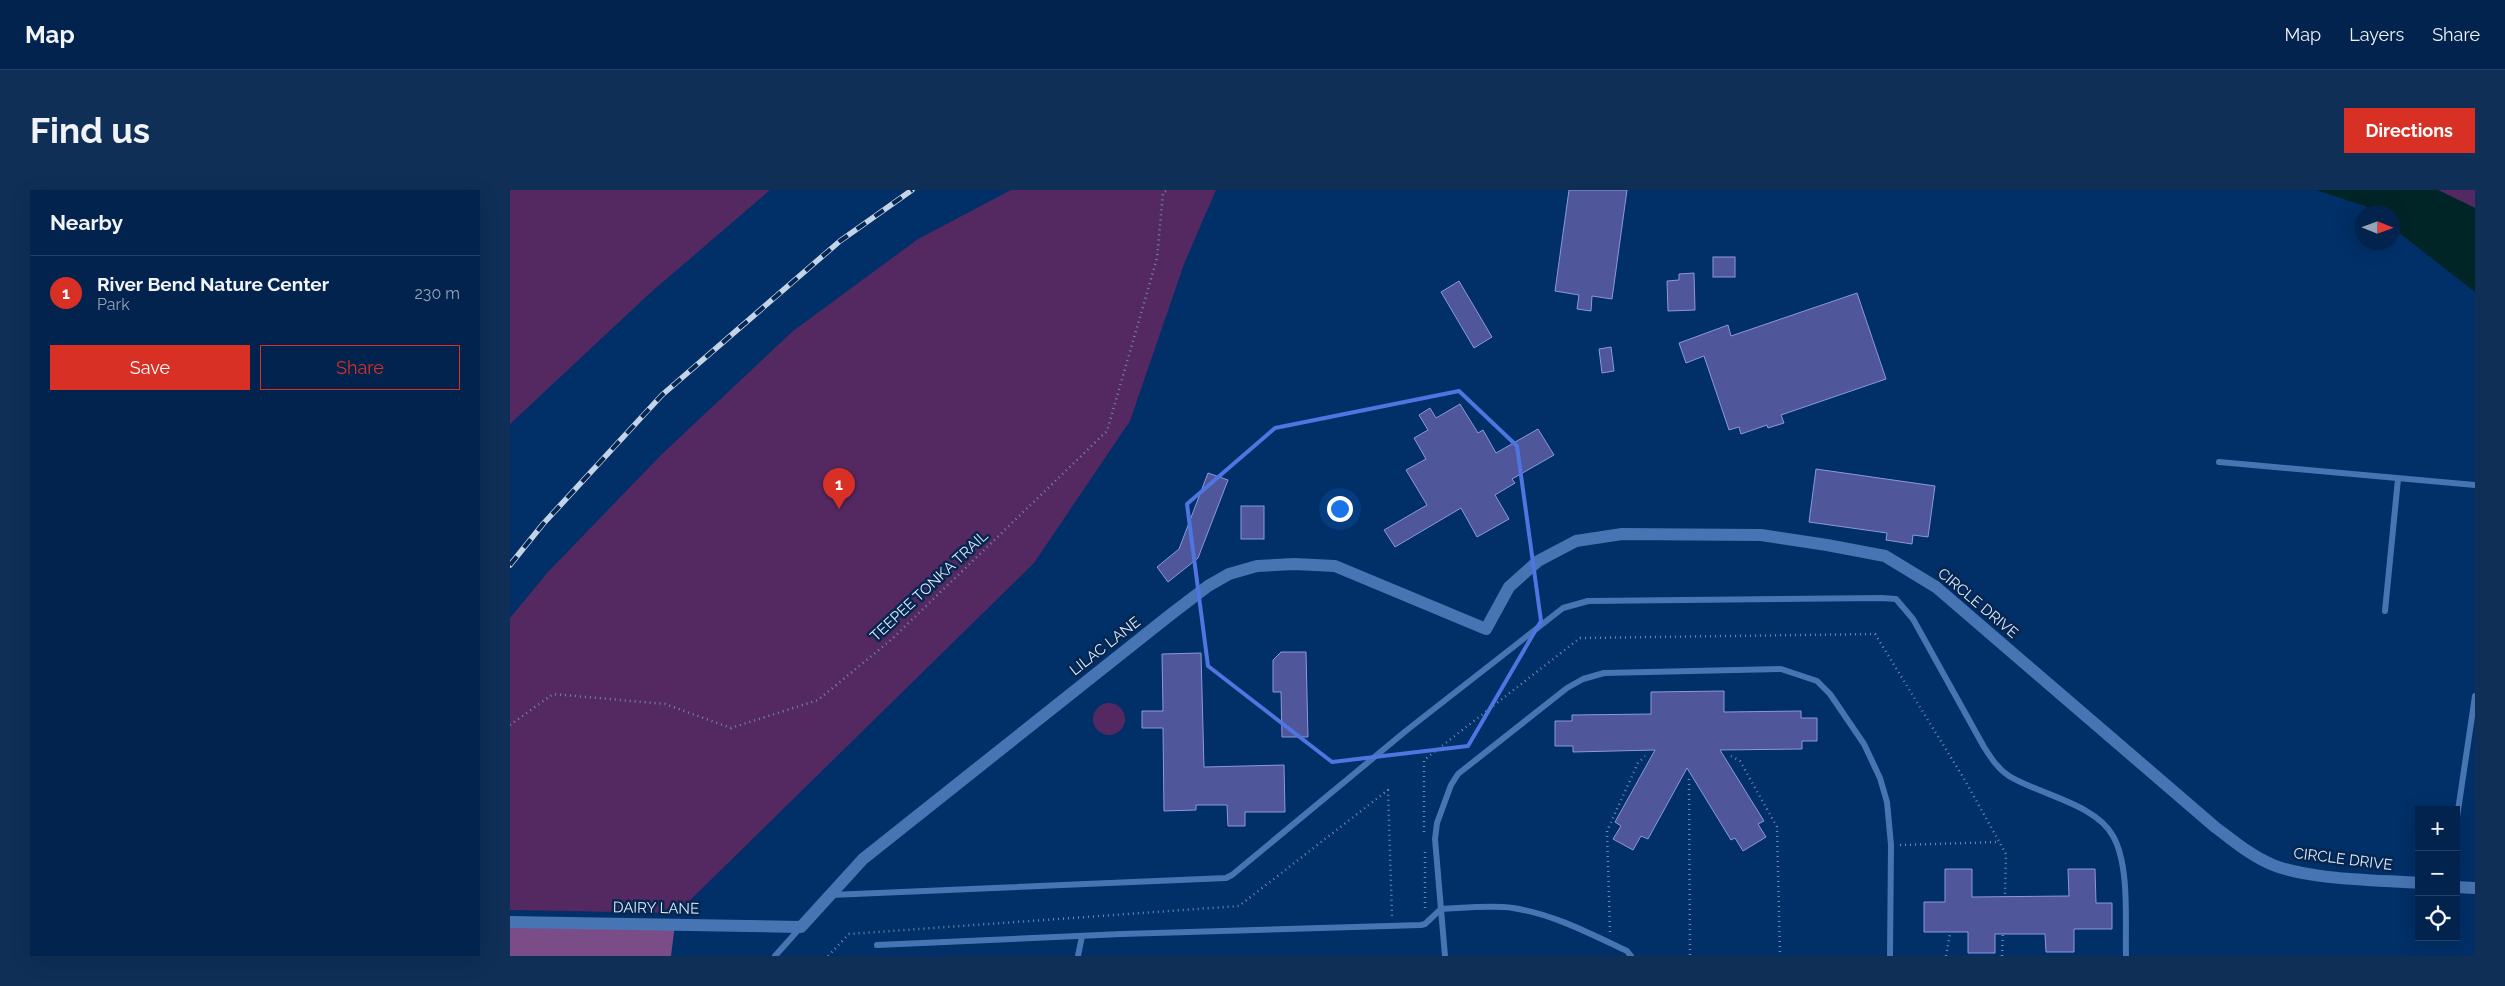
<!DOCTYPE html>
<meta charset="utf-8">
<style>
body{margin:0;font-family:Raleway,sans-serif;background:#0f2f57;color:#f1f3f6}
.controls{position:absolute;right:15px;bottom:15px;display:grid;overflow:hidden;border-radius:0px;box-shadow:0 5px 20px #0002}
.controls button{width:45px;height:45px;display:grid;place-items:center;padding:0;border:0;border-bottom:1px solid #234065;background:#01234d;color:#f1f3f6;font:25px sans-serif}
.compass{position:absolute;left:1845px;top:15px;width:45px;height:45px;border-radius:50%;background:#01234d;box-shadow:0 5px 20px #0002;rotate:91deg}
.you{position:absolute;left:829px;top:318px;width:18px;height:18px;margin:-12px;border:4px solid #fff;border-radius:50%;background:#1a73e8;box-shadow:0 0 0 8px #1a73e833}
.badge{display:grid;place-items:center;width:32px;height:32px;border-radius:50%;background:#d93025;color:#fff;font-size:16px;font-weight:700}
.pin{position:absolute;translate:-50% -41px;filter:drop-shadow(0 1px 2px #0008)}
.pin::after{content:'';position:absolute;top:26px;width:18px;height:15px;background:inherit;clip-path:polygon(0 0,100% 0,50% 100%)}
.list{margin:0;padding:0;list-style:none}
h2{display:flex;justify-content:space-between;align-items:center;height:65px;margin:0;padding:0 20px;font-size:21px}
h2 small{font-size:16px;font-weight:400;color:#96a4b6}
.list li{display:grid;grid-template-columns:32px 1fr auto;gap:15px;align-items:center;box-sizing:border-box;height:75px;padding:0 20px;border-top:1px solid #234065}
.list b{display:block;font-size:19px;white-space:nowrap}
.list p{margin:0;font-size:16px;white-space:nowrap;color:#96a4b6}
.list em{font-size:16px;font-style:normal;color:#96a4b6}
.actions{display:flex;gap:10px;padding:15px 20px}
.actions a{flex:1;padding:11px 0;border:1px solid #d93025;border-radius:0px;text-align:center;font-size:18px;color:#d93025}
.actions .main{background:#d93025;color:#fff}
.icon{flex:none;width:28px;height:28px;fill:none;stroke:currentColor;stroke-width:2;stroke-linecap:round;stroke-linejoin:round}
.map{position:relative;flex:none;width:1965px;height:766px;overflow:hidden;border-radius:0px}
header{display:flex;align-items:center;gap:30px;box-sizing:border-box;height:70px;padding:0 25px;background:#01234d;border-bottom:1px solid #234065}
header strong{font-size:24px}
nav{display:flex;gap:28px;margin-inline-start:auto;font-size:18px}
.intro{display:flex;align-items:center;justify-content:space-between;box-sizing:border-box;height:120px;padding:0 30px}
h1{margin:0;font-size:35px}
.button{padding:12px 22px;border-radius:0px;background:#d93025;color:#fff;font-size:18px;font-weight:700}
main{display:flex;gap:30px;padding:0 30px}
aside{flex:1;background:#01234d;border-radius:0px;box-shadow:0 5px 20px #0002}
.map>svg:first-child{display:block}
.green{fill:#542962}
.forest{fill:#7a4d89}
.water{fill:#002526}
.building{fill:#4f569a;stroke:#8c97e1}
.lines{fill:none;stroke-linecap:round;stroke-linejoin:round}
.path{stroke:#6e8aae;stroke-width:2.5;stroke-dasharray:1 4;stroke-linecap:butt}
.service{stroke:#4774b2;stroke-width:6}
.minor{stroke:#4774b2;stroke-width:12}
.rail-casing{stroke:#c4d3e6;stroke-width:5.5}
.rail{stroke:#052651;stroke-width:4;stroke-dasharray:11;stroke-linecap:butt}
.marked{fill:none;stroke:#4e75e0;stroke-width:4;stroke-linejoin:round}
.labels{text-anchor:middle;stroke-width:5;stroke-linejoin:round;paint-order:stroke}
.street-label{font-size:15px;fill:#e1ebf9;stroke:#052651}
</style>
<header>
<strong>Map</strong>
<nav><a>Map</a><a>Layers</a><a>Share</a></nav>
</header>
<div class="intro"><h1>Find us</h1><a class="button">Directions</a></div>
<main>
<aside>
<h2>Nearby<small></small></h2>
<ul class="list">
<li><span class="badge">1</span><div><b>River Bend Nature Center</b><p>Park</p></div><em>230 m</em></li>
</ul>
<div class="actions"><a class="main">Save</a><a>Share</a></div>
</aside>
<div class="map">
<svg width="1965" height="766" viewBox="0 0 1965 766">
<rect width="100%" height="100%" fill="#012f67"/>
<g class="green">
<path d="M 0,0 L 260,0 L 139,104 L 0,234 Z"/>
<path d="M 501,0 L 706,0 L 674,74 L 620,231 L 524,373 L 167,723 L 0,720 L 0,428 L 38,382 L 151,265 L 283,141 L 408,49 Z"/>
<path d="M 1928,0 L 1965,0 L 1965,18 Z"/>
<circle cx="599" cy="529" r="16"/>
</g>
<path class="forest" d="M 0,732 L 165,735 L 161,766 L 0,766 Z"/>
<path class="water" d="M 1806,0 L 1928,0 L 1965,18 L 1965,102 L 1883,38 L 1882,22 L 1863,22 L 1855,16 Z"/>
<g class="building">
<path d="M 1059,0 L 1117,0 L 1102,109 L 1082,106 L 1081,121 L 1067,119 L 1069,105 L 1045,101 Z"/>
<rect x="1203" y="67" width="22" height="20"/>
<path d="M 1184,83 L 1185,120 L 1158,121 L 1157,91 L 1169,90 L 1169,84 Z"/>
<path d="M 949,91 L 982,147 L 964,158 L 931,102 Z"/>
<path d="M 1347,103 L 1376,189 L 1271,225 L 1274,233 L 1258,238 L 1257,235 L 1231,244 L 1229,237 L 1219,240 L 1194,166 L 1176,173 L 1169,153 L 1218,135 L 1221,146 Z"/>
<path d="M 1101,157 L 1104,181 L 1092,183 L 1089,159 Z"/>
<path d="M 950,214 L 968,243 L 973,240 L 986,263 L 1028,239 L 1044,265 L 1002,289 L 1005,293 L 985,305 L 999,329 L 967,347 L 951,318 L 885,357 L 874,340 L 917,315 L 896,280 L 916,269 L 904,248 L 918,240 L 909,225 L 920,218 L 926,228 Z"/>
<path d="M 1306,279 L 1425,296 L 1418,347 L 1403,345 L 1402,354 L 1376,350 L 1377,343 L 1299,332 Z"/>
<path d="M 698,283 L 718,290 L 688,368 L 658,392 L 647,377 L 669,359 Z"/>
<rect x="731" y="316" width="23" height="33"/>
<path d="M 771,462 L 796,462 L 798,547 L 772,547 L 771,502 L 763,502 L 763,470 Z"/>
<path d="M 691,463 L 694,577 L 774,575 L 775,622 L 735,622 L 735,636 L 718,636 L 717,615 L 686,615 L 686,620 L 654,621 L 653,538 L 632,538 L 632,521 L 653,521 L 652,464 Z"/>
<path d="M 1214,501 L 1214,522 L 1291,521 L 1291,528 L 1307,528 L 1307,551 L 1292,551 L 1292,559 L 1210,560 L 1254,631 L 1248,634 L 1256,647 L 1233,661 L 1225,648 L 1221,650 L 1177,578 L 1138,649 L 1131,646 L 1123,660 L 1103,649 L 1111,636 L 1105,632 L 1145,560 L 1063,562 L 1063,556 L 1045,556 L 1045,531 L 1062,531 L 1062,525 L 1141,524 L 1141,502 Z"/>
<path d="M 1435,679 L 1462,679 L 1462,707 L 1559,706 L 1558,679 L 1585,679 L 1586,713 L 1602,713 L 1602,739 L 1564,739 L 1564,762 L 1536,762 L 1535,744 L 1485,744 L 1485,763 L 1458,763 L 1458,742 L 1414,742 L 1414,712 L 1435,712 Z"/>
</g>
<g class="lines">
<g class="path">
<path d="M 0,535 L 43,504 L 155,514 L 221,538 L 308,510 L 382,449 L 597,241 L 647,68 L 653,3 L 657,0"/>
<path d="M 1221,566 L 1230,571 L 1267,637 L 1270,766"/>
<path d="M 1179,589 L 1180,766"/>
<path d="M 914,642 L 914,570 L 1070,448 L 1365,444 L 1453,587 L 1496,664 L 1495,704"/>
<path d="M 1390,655 L 1488,652"/>
<path d="M 915,662 L 915,719"/>
<path d="M 1100,742 L 1097,641 L 1128,573 L 1135,566"/>
<path d="M 318,766 L 339,744 L 729,716 L 878,600 L 882,727"/>
<path d="M 1436,766 L 1440,744"/>
<path d="M 1492,766 L 1493,741"/>
</g>
<g class="service">
<path d="M 1709,272 L 1965,295"/>
<path d="M 1875,421 L 1888,289"/>
<path d="M 1946,634 L 1965,506"/>
<path d="M 321,705 L 716,688 L 722,685 L 897,540 L 1053,418 L 1078,411 L 1372,408 L 1386,409 L 1403,429 L 1474,557 C 1481,568 1488,579 1499,586 C 1528,604 1586,614 1603,646 C 1620,676 1615,732 1616,766"/>
<path d="M 367,755 L 612,744 L 911,735 L 915,734 L 931,719 C 954,718 980,715 1003,718 C 1043,724 1081,744 1117,761 L 1121,766"/>
<path d="M 265,766 L 290,738"/>
<path d="M 568,766 L 572,746"/>
<path d="M 935,766 L 925,649 L 927,633 L 941,595 L 948,584 L 1057,498 L 1073,489 L 1094,483 L 1271,479 L 1307,491 L 1320,504 L 1354,554 L 1370,588 L 1377,612 L 1381,655 L 1380,766"/>
</g>
<g class="minor">
<path d="M 1946,697 L 1965,698"/>
<path d="M 0,732 L 291,737 L 353,669 L 660,425 L 698,396 L 719,384 L 747,376 L 784,374 L 825,376 L 976,439 L 999,397 L 1028,371 L 1066,351 L 1112,344 L 1251,345 L 1317,355 L 1375,366 L 1426,397 L 1705,637 C 1724,651 1741,666 1763,675 C 1800,690 1868,690 1909,693"/>
</g>
<g class="rail-casing">
<path id="rail" d="M 0,375 L 33,334 L 152,205 L 330,51 L 402,0"/>
</g>
<use href="#rail" class="rail"/>
</g>
<path class="marked" d="M 949,201 L 1007,256 L 1031,431 L 958,556 L 822,572 L 698,476 L 677,314 L 765,238 Z"/>
<g class="labels">
<g class="street-label">
<text transform="translate(419 396) rotate(-43)" y="5">TEEPEE TONKA TRAIL</text>
<text transform="translate(1468 413) rotate(40)" y="5">CIRCLE DRIVE</text>
<text transform="translate(595 456) rotate(-38)" y="5">LILAC LANE</text>
<text transform="translate(1833 669) rotate(7)" y="5">CIRCLE DRIVE</text>
<text transform="translate(146 718) rotate(1)" y="5">DAIRY LANE</text>
</g>
</g>
</svg>
<div class="controls">
<button>+</button>
<button>−</button>
<button><svg class="icon" aria-label="locate" viewBox="0 0 24 24"><circle cx="12" cy="12" r="6"/><path d="M12 2v4M12 18v4M2 12h4M18 12h4"/></svg></button>
</div>
<svg class="compass" viewBox="-18 -18 36 36"><path d="M0-13l5 13h-10z" fill="#e53935"/><path d="M0 13l5-13h-10z" fill="#96a4b6"/></svg>
<div class="you"></div>
<div class="pin badge" style="left:329px;top:319px">1</div>
</div>
</main>
